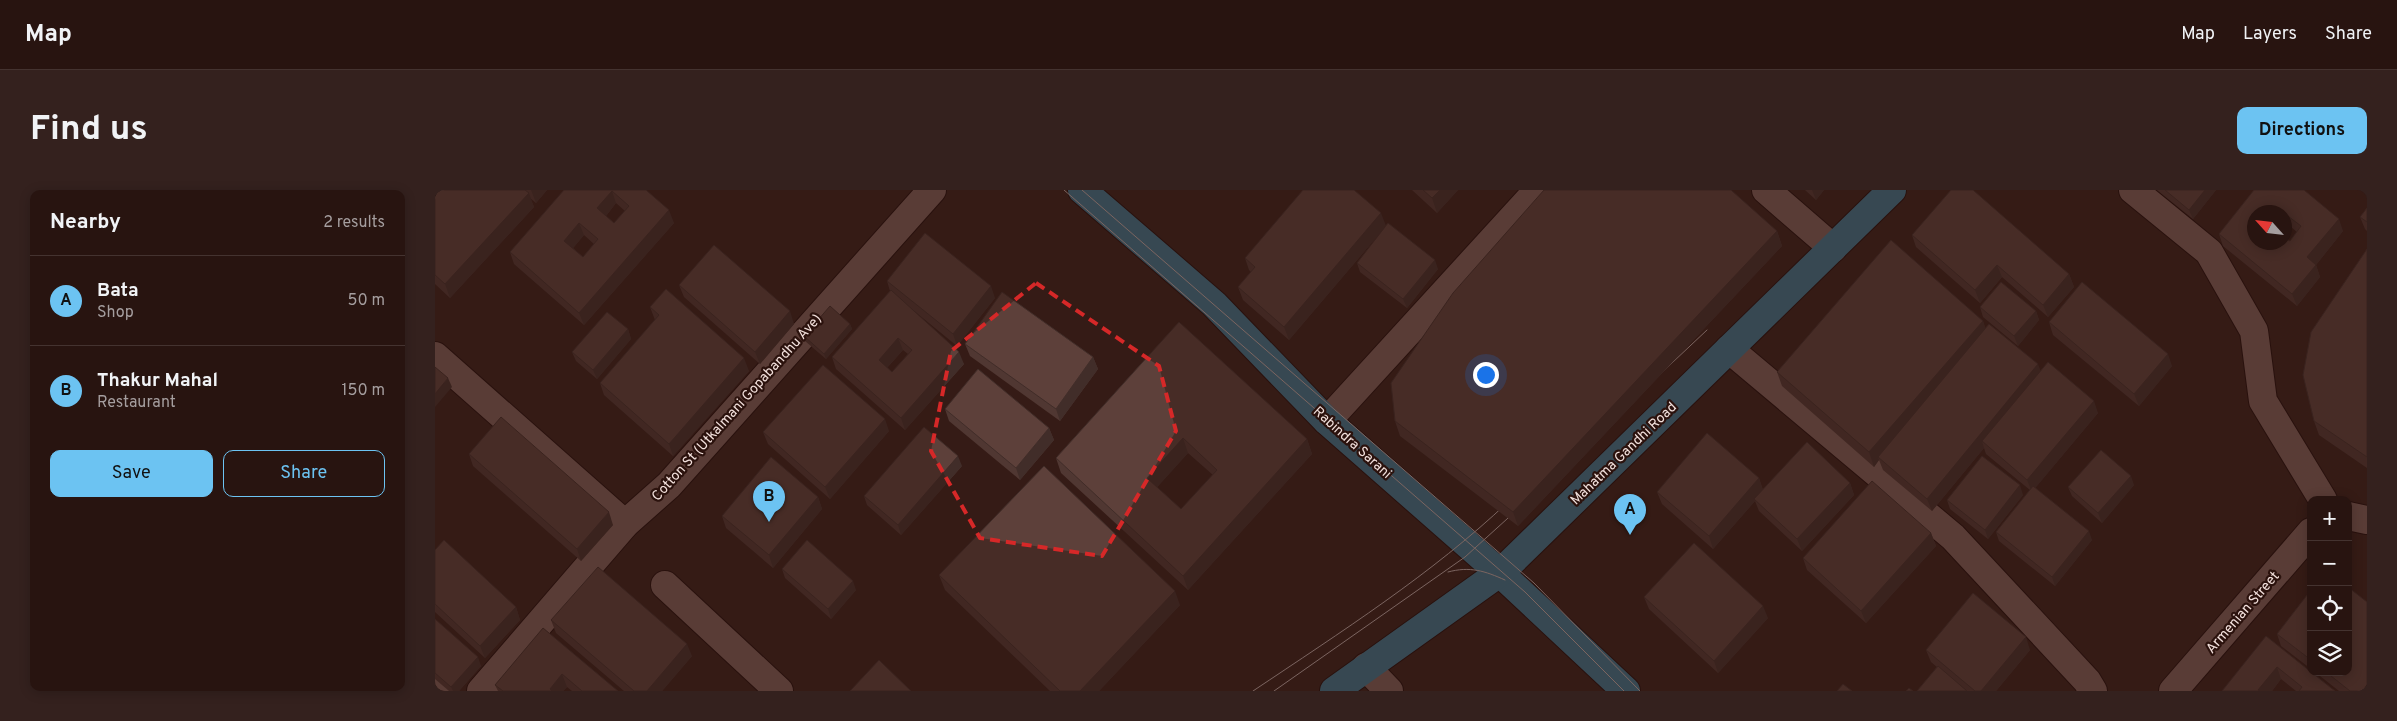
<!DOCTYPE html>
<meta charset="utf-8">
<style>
body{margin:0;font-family:Overpass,sans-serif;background:#34211e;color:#f1f3f6}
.controls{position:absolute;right:15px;bottom:15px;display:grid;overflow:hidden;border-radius:10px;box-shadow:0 2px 12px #0003}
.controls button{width:45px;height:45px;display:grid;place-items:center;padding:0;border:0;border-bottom:1px solid #443330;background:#281410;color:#f1f3f6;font:25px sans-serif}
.compass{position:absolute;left:1812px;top:15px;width:45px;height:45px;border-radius:50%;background:#281410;box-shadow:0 2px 12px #0003;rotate:297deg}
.you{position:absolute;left:1050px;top:184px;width:18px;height:18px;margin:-12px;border:4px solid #fff;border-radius:50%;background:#1a73e8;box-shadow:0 0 0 8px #1a73e833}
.badge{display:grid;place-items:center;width:32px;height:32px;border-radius:50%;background:#6cc3f2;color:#111;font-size:16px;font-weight:700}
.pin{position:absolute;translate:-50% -41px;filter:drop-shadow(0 1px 2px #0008)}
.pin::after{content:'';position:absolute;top:26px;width:18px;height:15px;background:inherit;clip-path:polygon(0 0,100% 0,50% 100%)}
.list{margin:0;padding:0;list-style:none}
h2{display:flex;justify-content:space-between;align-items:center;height:65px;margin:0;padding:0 20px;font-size:21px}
h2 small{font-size:16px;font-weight:400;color:#a59e9f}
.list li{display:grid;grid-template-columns:32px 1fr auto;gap:15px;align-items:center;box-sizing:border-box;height:90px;padding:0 20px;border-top:1px solid #443330}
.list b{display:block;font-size:19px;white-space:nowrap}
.list p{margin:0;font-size:16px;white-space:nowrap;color:#a59e9f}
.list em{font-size:16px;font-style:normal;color:#a59e9f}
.actions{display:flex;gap:10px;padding:15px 20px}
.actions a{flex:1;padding:11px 0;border:1px solid #6cc3f2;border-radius:10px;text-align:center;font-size:18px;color:#6cc3f2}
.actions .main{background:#6cc3f2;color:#111}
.icon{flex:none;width:28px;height:28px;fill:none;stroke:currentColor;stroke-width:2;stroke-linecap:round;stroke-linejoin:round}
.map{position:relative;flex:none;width:1932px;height:501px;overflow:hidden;border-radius:10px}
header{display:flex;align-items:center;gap:30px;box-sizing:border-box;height:70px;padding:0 25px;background:#281410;border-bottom:1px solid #443330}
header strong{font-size:24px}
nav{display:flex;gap:28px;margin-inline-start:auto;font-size:18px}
.intro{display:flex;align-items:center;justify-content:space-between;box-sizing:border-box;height:120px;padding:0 30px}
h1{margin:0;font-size:35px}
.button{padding:12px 22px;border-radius:10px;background:#6cc3f2;color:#111;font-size:18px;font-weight:700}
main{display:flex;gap:30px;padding:0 30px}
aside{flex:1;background:#281410;border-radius:10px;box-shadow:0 2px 12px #0003}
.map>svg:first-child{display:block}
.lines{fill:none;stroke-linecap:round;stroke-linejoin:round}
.minor-casing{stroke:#1b0503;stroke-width:30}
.major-casing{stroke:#1b0503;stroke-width:30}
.minor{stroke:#85655e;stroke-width:28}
.major{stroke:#3a7f9c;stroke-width:28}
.tram{stroke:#d2beba;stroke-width:1}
.wall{fill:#503732;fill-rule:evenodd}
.shaded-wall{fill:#412d29}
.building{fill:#5d403a;stroke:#412d29;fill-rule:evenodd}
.marked{fill:none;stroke:#d62828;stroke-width:4;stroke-dasharray:10 6;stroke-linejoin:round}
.labels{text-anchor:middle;stroke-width:4.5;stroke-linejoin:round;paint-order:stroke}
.street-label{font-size:14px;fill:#f2e0dc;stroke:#2b120d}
</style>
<header>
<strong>Map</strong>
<nav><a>Map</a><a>Layers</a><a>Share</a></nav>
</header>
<div class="intro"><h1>Find us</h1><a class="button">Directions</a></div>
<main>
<aside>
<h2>Nearby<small>2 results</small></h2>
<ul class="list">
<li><span class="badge">A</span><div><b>Bata</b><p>Shop</p></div><em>50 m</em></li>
<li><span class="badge">B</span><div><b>Thakur Mahal</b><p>Restaurant</p></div><em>150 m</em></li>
</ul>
<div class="actions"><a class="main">Save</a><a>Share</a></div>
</aside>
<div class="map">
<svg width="1932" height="501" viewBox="0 0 1932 501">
<rect width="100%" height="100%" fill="#351b16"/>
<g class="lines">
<g class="minor-casing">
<g id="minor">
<path d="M 1331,0 L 1398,58"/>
<path d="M 1698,0 L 1774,62 L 1819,141 L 1828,211 L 1888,310"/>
<path d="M 1294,159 L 1518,347 L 1652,491 L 1658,501"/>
<path d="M 0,166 L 190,334"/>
<path d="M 892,231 L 1103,0"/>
<path d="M 1913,326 L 1932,330"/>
<path d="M 230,395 L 344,501"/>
<path d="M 931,477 L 954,501"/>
<path d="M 0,496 L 5,501"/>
<path d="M 46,501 L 190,334 L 234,295 L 497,0"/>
<path d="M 1738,501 L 1876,342"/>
</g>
</g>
<g class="major-casing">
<g id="major">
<path d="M 647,0 L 779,114 L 892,231 L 1065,383 L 1191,501"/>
<path d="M 899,501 L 1067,381 L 1457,0"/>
</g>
</g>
<use href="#minor" class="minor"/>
<use href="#major" class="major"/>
<g class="tram">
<path d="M 629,0 L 1090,402 L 1189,501"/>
<path d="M 647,0 L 1099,393 L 1205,501"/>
<path d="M 1221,188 L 1272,140"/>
<path d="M 1013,382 C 1035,376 1050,381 1070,390"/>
<path d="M 818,501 C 906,442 997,384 1073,312"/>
<path d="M 839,501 L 1030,367 L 1083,319"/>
</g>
</g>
<g class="wall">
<path d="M 0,0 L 112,0 L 101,13 L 95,8 L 99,17 L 15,108 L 0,94 Z"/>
<path d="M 129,0 L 211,0 L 239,33 L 149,135 L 79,74 L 75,62 ZM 181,13 L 190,21 L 179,33 L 171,26 ZM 149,45 L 159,54 L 148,67 L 138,58 Z"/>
<path d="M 977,0 L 1023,0 L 1002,23 Z"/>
<path d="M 1370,0 L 1389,0 L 1381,10 Z"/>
<path d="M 1722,0 L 1781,0 L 1758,29 Z"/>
<path d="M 1819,0 L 1908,41 L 1881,75 L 1885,87 L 1862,116 L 1788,56 L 1784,44 ZM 1820,22 L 1850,22 L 1850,32 L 1862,42 L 1855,51 L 1820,52 Z"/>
<path d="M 1932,18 L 1932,41 L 1930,39 L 1925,27 Z"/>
<path d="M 951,36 L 854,150 L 808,110 L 803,97 L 816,82 L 814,80 L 810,68 Z"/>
<path d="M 1342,41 L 1347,56 L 1083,336 L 965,246 L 960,231 Z"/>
<path d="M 1477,45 L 1634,84 L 1639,97 L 1613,127 L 1567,87 L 1545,113 L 1481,57 Z"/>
<path d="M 1932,59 L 1932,278 L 1884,245 L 1879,231 Z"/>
<path d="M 922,73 L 1003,79 L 972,118 L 925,82 Z"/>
<path d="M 452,91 L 560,108 L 522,156 L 478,120 L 529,174 L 470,240 L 401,179 L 397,167 L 455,101 ZM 468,160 L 473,164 L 457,182 L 452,178 Z"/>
<path d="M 244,95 L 359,134 L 325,174 L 249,107 Z"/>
<path d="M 215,117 L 314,181 L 238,266 L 169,205 L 165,193 L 220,130 Z"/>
<path d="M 1545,117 L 1601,121 L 1604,130 L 1583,156 L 1548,127 Z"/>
<path d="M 1548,131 L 1550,138 L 1605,181 L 1663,223 L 1600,298 L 1657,350 L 1620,396 L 1564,351 L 1561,342 L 1595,300 L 1551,264 L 1549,258 L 1497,321 L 1448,280 L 1444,270 L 1439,277 L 1347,196 L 1342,182 Z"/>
<path d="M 744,132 L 872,249 L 877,264 L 753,400 L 626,283 L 621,268 ZM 753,263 L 778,285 L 746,319 L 722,297 Z"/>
<path d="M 1614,132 L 1737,176 L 1704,216 L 1618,145 Z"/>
<path d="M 415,134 L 417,139 L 391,169 L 370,151 L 369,146 Z"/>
<path d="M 193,139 L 196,149 L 162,189 L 141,171 L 137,162 Z"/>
<path d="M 530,154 L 658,167 L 663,179 L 625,231 L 535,166 Z"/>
<path d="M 510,219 L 614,238 L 619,250 L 585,290 L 514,231 Z"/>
<path d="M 454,241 L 395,309 L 333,254 L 328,242 Z"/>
<path d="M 34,264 L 178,335 L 146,371 L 38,276 Z"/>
<path d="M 527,276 L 466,345 L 432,315 L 429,306 Z"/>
<path d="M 1324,288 L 1328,300 L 1415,293 L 1419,305 L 1367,361 L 1324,321 L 1320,311 L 1278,359 L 1227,314 L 1222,302 Z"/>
<path d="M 1699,295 L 1667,333 L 1637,306 L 1633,297 Z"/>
<path d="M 1588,305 L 1553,349 L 1515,319 L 1512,310 Z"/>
<path d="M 383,307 L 387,319 L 338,378 L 291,338 L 287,326 Z"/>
<path d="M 1496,343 L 1501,356 L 1431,433 L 1372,380 L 1368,368 Z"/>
<path d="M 0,360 L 81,417 L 85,430 L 50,468 L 0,422 Z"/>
<path d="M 347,379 L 421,400 L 396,429 L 350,388 Z"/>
<path d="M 504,385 L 745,415 L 664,501 L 615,501 L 510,400 Z"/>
<path d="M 1876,400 L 1876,479 L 1846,456 L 1842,444 Z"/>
<path d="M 1209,407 L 1333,428 L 1283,483 L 1214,419 Z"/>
<path d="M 0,429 L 46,476 L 24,501 L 14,501 L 0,489 Z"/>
<path d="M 116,430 L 257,466 L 227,501 L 189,501 L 121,443 Z"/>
<path d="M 108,438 L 183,501 L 137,501 L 132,497 L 128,501 L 63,501 L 60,495 Z"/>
<path d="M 1831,446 L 1900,501 L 1861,501 L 1846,489 L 1837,501 Z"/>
<path d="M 1491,460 L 1595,460 L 1561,501 L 1482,501 L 1502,477 L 1496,472 Z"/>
<path d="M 1880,482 L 1913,482 L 1932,501 L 1904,501 Z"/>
</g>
<g class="shaded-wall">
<path d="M 96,0 L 112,0 L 101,13 Z"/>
<path d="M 1005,0 L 1023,0 L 1002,23 L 997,8 Z"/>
<path d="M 1377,0 L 1389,0 L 1381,10 Z"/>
<path d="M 1770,0 L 1781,0 L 1758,29 L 1754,20 Z"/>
<path d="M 177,1 L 181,13 L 167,31 L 162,18 Z"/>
<path d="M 94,3 L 99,17 L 15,108 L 10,94 Z"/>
<path d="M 234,20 L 239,33 L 149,135 L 144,123 Z"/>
<path d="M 946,23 L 951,36 L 854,150 L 849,137 Z"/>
<path d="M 1904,29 L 1908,41 L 1877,80 L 1872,67 Z"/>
<path d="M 144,33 L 149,45 L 134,63 L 129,51 Z"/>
<path d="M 1342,41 L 1347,56 L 1083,336 L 1078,322 Z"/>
<path d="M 1000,70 L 1003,79 L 972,118 L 968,109 Z"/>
<path d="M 1562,75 L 1567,87 L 1545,113 L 1540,100 Z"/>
<path d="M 1881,75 L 1885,87 L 1862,116 L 1857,104 Z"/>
<path d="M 1634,84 L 1639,97 L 1613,127 L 1608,115 Z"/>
<path d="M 556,96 L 560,108 L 522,156 L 518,144 Z"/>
<path d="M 355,121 L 359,134 L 325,174 L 320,162 Z"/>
<path d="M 1601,121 L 1604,130 L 1583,156 L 1579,146 Z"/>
<path d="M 1548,131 L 1553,145 L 1443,267 L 1444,270 L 1439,277 L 1434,262 Z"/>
<path d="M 415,134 L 417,139 L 391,169 L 389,164 Z"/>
<path d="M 193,139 L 196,149 L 162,189 L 158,180 Z"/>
<path d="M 463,148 L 468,160 L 448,182 L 444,170 Z"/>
<path d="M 524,162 L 529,174 L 470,240 L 466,228 Z"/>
<path d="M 1733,164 L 1737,176 L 1704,216 L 1699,204 Z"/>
<path d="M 658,167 L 663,179 L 625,231 L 621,219 Z"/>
<path d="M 309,168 L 314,181 L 238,266 L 234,254 Z"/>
<path d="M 1603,174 L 1608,187 L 1547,251 L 1549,258 L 1497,321 L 1492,309 Z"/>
<path d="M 13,188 L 17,197 L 0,217 L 0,204 Z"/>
<path d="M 1659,211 L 1663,223 L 1597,302 L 1592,290 Z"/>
<path d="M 450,229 L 454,241 L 395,309 L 390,297 Z"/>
<path d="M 614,238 L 619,250 L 585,290 L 581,278 Z"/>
<path d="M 748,248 L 753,263 L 717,303 L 712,288 Z"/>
<path d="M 872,249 L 877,264 L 753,400 L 748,386 Z"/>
<path d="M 523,266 L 527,276 L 466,345 L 463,335 Z"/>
<path d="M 1696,286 L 1699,295 L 1667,333 L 1663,323 Z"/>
<path d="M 1324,288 L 1328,301 L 1319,309 L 1320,311 L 1278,359 L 1274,346 Z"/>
<path d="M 1415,293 L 1419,305 L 1367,361 L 1362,349 Z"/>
<path d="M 1585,295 L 1588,305 L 1553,349 L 1550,340 Z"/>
<path d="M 383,307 L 387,319 L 338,378 L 334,365 Z"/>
<path d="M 174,322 L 178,335 L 146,371 L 142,359 Z"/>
<path d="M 1654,341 L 1657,350 L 1620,396 L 1617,387 Z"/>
<path d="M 1496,343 L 1501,356 L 1431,433 L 1426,421 Z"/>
<path d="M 418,391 L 421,400 L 396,429 L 393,419 Z"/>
<path d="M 740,401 L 745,415 L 664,501 L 645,501 Z"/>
<path d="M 1328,416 L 1333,428 L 1283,483 L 1279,471 Z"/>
<path d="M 81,417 L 85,430 L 50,468 L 45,456 Z"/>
<path d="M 1591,447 L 1595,460 L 1561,501 L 1546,501 Z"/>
<path d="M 252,454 L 257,466 L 227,501 L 212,501 Z"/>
<path d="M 43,467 L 46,476 L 24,501 L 18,501 L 16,497 Z"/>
<path d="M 1842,477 L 1846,489 L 1837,501 L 1824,501 L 1823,500 Z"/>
<path d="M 127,484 L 132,497 L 128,501 L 115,501 L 115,499 Z"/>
</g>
<g class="building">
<path d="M 0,0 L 90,0 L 94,3 L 10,94 L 0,85 Z"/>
<path d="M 129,0 L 211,0 L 234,20 L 144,123 L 75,62 ZM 177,1 L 194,16 L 179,33 L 162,18 ZM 144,33 L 163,49 L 148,67 L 129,51 Z"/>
<path d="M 868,0 L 919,0 L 946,23 L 849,137 L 803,97 L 820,77 L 810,68 Z"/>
<path d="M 988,0 L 1005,0 L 997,8 Z"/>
<path d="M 1109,0 L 1296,0 L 1342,41 L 1078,322 L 960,231 L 956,193 L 1018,103 Z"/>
<path d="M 1516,0 L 1538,0 L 1634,84 L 1608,115 L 1562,75 L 1540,100 L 1477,45 Z"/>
<path d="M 1730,0 L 1770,0 L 1754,20 Z"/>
<path d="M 1819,0 L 1869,0 L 1904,29 L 1872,67 L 1881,75 L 1857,104 L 1784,44 ZM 1845,20 L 1866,36 L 1855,51 L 1850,48 L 1850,52 L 1820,52 L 1820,22 L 1843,22 Z"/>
<path d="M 1932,18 L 1932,32 L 1925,27 Z"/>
<path d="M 953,33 L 1000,70 L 968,109 L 922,73 Z"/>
<path d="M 490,43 L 556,96 L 518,144 L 452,91 Z"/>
<path d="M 1456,50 L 1548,131 L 1434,262 L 1342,182 Z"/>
<path d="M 279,55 L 355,121 L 320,162 L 244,95 Z"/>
<path d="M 1932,59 L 1932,267 L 1879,231 L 1868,185 L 1876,142 Z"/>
<path d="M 1566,92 L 1601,121 L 1579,146 L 1545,117 Z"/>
<path d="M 1647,92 L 1733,164 L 1699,204 L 1614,132 Z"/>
<path d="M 231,99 L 309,168 L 234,254 L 165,193 L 224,125 L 215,117 Z"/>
<path d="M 456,100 L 524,162 L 466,228 L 397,167 ZM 463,148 L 477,160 L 457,182 L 444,170 Z"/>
<path d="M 567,102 L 658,167 L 621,219 L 530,154 Z"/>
<path d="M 395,116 L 415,134 L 389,164 L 369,146 Z"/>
<path d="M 172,122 L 193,139 L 158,180 L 137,162 Z"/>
<path d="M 744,132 L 872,249 L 748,386 L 621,268 ZM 748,248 L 782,280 L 746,319 L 712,288 Z"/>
<path d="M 1554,134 L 1603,174 L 1492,309 L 1443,267 Z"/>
<path d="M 1613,172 L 1659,211 L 1592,290 L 1547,251 Z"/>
<path d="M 388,175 L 450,229 L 390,297 L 328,242 Z"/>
<path d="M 0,177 L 13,188 L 0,204 Z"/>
<path d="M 543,179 L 614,238 L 581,278 L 510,219 Z"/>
<path d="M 66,227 L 174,322 L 142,359 L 34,264 Z"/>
<path d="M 489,237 L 523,266 L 463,335 L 429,306 Z"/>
<path d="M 1272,243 L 1324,288 L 1274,346 L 1222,302 Z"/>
<path d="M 1372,252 L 1415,293 L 1362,349 L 1319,309 Z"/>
<path d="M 1666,260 L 1696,286 L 1663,323 L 1633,297 Z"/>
<path d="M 1547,266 L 1585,295 L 1550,340 L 1512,310 Z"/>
<path d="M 336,267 L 383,307 L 334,365 L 287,326 Z"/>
<path d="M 609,276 L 740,401 L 645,501 L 625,501 L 504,385 Z"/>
<path d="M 1437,291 L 1496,343 L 1426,421 L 1368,368 Z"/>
<path d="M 1598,296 L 1654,341 L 1617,387 L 1561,342 Z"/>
<path d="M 9,350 L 81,417 L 45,456 L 0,414 L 0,360 Z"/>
<path d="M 372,350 L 418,391 L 393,419 L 347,379 Z"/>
<path d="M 1259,353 L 1328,416 L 1279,471 L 1209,407 Z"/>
<path d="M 163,377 L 252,454 L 212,501 L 199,501 L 116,430 Z"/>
<path d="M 1913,397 L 1932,412 L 1932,501 L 1915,501 L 1891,482 L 1913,482 Z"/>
<path d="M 1876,400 L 1876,470 L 1842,444 Z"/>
<path d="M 1538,403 L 1591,447 L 1546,501 L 1540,501 L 1491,460 Z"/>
<path d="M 0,429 L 43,467 L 16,497 L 0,483 Z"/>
<path d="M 108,438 L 183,501 L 147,501 L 127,484 L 115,499 L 117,501 L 68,501 L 60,495 Z"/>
<path d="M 1831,446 L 1876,482 L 1900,501 L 1864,501 L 1867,497 L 1842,477 L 1823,500 L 1825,501 L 1787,501 Z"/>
<path d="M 444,470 L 476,501 L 415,501 Z"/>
<path d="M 1503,476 L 1532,501 L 1482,501 Z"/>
<path d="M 1408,494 L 1417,501 L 1402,501 Z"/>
<path d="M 1474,498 L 1478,501 L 1471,501 Z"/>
</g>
<path d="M0 0H1932V501H0ZM 601,93 L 724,176 L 741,241 L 667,366 L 545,348 L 496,261 L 516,161 Z" fill="#351b16" fill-opacity=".55" fill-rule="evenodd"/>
<path class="marked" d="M 601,93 L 724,176 L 741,241 L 667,366 L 545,348 L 496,261 L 516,161 Z"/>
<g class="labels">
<g class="street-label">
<text transform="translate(301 217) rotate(-48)" y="5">Cotton St (Utkalmani Gopabandhu Ave)</text>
<text transform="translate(918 252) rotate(42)" y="5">Rabindra Sarani</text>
<text transform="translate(1188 263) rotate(-44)" y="5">Mahatma Gandhi Road</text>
<text transform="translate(1807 422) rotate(-49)" y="5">Armenian Street</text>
</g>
</g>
</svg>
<div class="controls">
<button>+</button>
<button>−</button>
<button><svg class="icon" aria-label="locate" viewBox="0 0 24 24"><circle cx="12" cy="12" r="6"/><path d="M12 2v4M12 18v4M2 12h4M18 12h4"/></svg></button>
<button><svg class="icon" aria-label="layers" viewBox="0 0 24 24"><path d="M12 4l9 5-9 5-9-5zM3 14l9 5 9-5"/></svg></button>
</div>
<svg class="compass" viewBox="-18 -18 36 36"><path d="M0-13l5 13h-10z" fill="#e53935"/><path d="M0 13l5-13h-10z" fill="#a59e9f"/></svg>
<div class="you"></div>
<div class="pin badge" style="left:1195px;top:345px">A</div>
<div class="pin badge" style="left:334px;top:332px">B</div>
</div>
</main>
